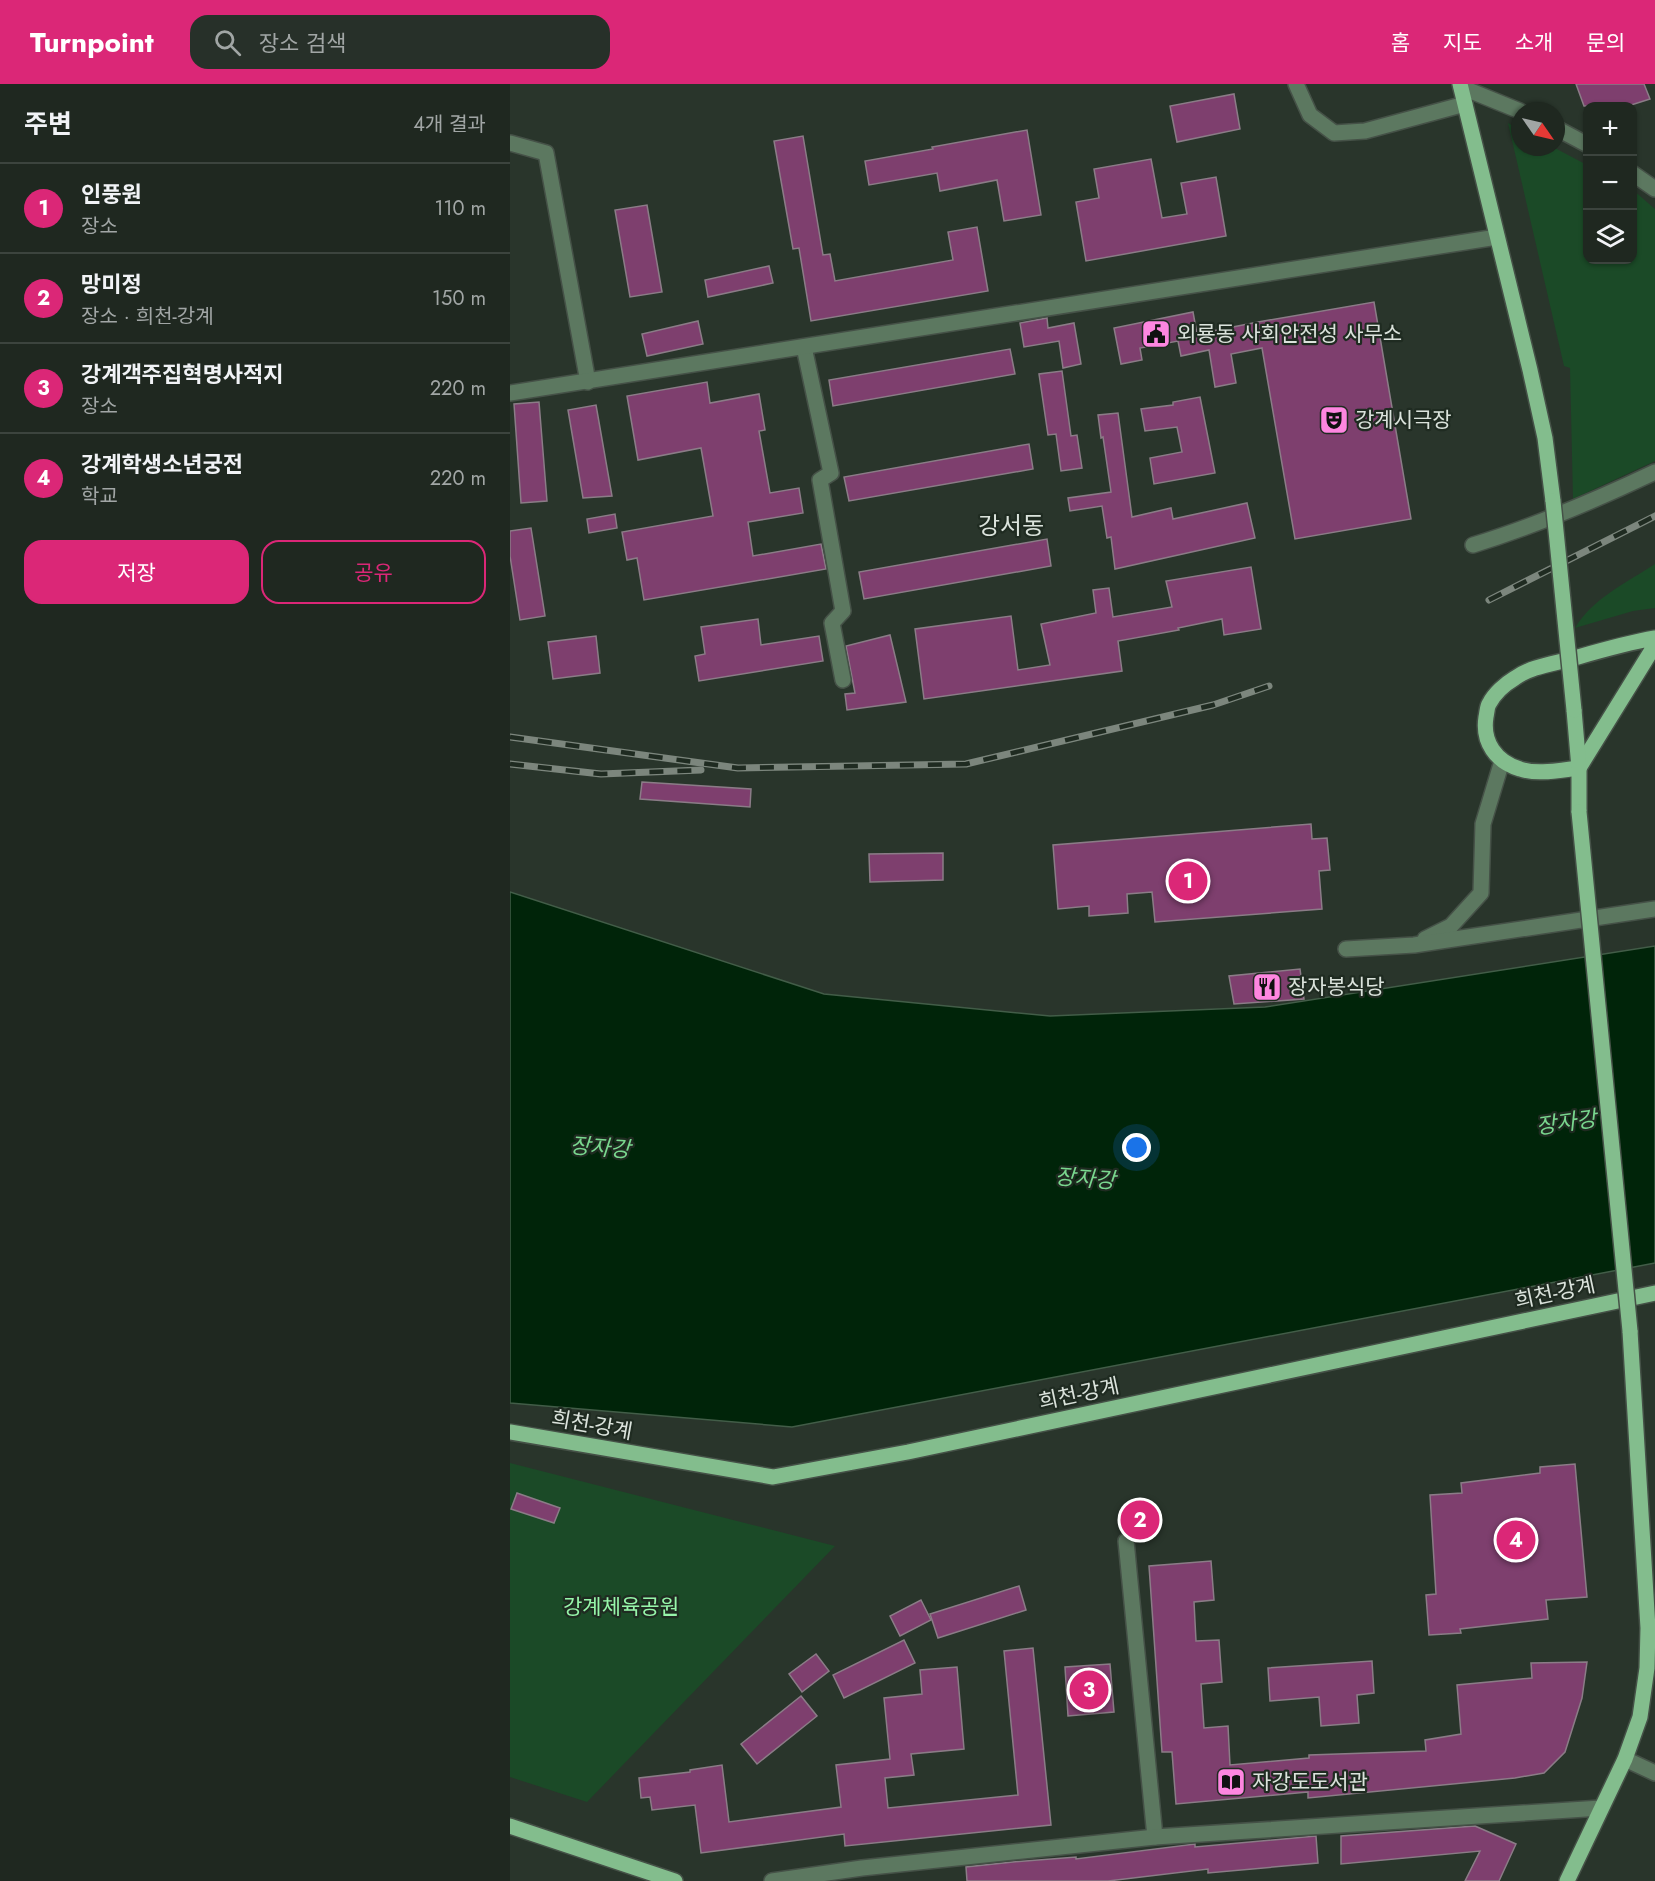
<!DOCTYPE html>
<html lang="ko">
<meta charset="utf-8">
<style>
body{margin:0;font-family:Jost,"Noto Sans KR",sans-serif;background:#273029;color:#f1f3f6}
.controls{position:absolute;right:18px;top:18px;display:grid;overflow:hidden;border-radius:12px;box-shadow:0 2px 4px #0004}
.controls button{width:54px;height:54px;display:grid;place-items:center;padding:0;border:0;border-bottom:2px solid #3c443e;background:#1f2820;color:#f1f3f6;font:30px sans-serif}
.compass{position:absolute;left:1001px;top:18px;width:54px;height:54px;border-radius:50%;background:#1f2820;box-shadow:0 2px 4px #0004;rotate:124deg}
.you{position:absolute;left:627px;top:1064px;width:21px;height:21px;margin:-15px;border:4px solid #fff;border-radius:50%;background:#1a73e8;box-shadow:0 0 0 9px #1a73e833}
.badge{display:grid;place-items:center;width:39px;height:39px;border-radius:50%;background:#db2777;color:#fff;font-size:20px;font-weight:700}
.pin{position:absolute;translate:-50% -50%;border:3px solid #fff;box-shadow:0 2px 6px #0006}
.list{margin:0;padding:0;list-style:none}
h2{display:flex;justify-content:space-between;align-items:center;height:78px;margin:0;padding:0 24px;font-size:26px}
h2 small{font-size:20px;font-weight:400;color:#a1a6a5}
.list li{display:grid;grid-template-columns:39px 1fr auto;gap:18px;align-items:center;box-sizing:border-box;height:90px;padding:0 24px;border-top:2px solid #3c443e}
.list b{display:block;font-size:22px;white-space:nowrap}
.list p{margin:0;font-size:20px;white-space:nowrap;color:#a1a6a5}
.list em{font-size:20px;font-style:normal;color:#a1a6a5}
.actions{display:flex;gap:12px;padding:18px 24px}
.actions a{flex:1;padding:14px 0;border:2px solid #db2777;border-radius:18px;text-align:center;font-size:21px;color:#db2777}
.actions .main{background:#db2777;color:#fff}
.icon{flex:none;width:33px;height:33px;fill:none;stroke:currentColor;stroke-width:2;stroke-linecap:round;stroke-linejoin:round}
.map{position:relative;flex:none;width:1145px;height:1797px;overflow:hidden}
header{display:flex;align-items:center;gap:36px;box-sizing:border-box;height:84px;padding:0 30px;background:#db2777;color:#fff}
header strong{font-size:28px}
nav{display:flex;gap:33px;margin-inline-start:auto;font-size:21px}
.search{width:420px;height:54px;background:#273029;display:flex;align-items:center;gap:15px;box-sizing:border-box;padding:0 21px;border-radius:18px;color:#a1a6a5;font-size:22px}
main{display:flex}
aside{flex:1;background:#1f2820}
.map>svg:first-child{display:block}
.green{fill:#1b4a27}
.water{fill:#002409;stroke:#425d48;stroke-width:1.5}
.building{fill:#7e3f6e;stroke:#8b7c87;stroke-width:1.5}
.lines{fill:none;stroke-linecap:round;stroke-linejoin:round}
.minor-casing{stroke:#455147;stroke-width:18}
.major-casing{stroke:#455147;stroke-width:18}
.minor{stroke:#5c7860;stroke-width:15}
.major{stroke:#83bd8d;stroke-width:15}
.rail-casing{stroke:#7c867d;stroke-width:7}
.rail{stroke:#1f2b21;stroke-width:4.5;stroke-dasharray:14;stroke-linecap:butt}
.major-bridge-casing{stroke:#455147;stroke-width:18;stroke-linecap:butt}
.major-bridge{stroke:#83bd8d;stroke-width:15}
.labels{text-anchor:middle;stroke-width:4.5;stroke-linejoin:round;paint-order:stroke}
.poi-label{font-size:21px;fill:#dbe3dc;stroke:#1f2b21;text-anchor:start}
.street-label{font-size:21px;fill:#dbe3dc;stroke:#1f2b21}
.park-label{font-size:21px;fill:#97f6aa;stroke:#1f2b21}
.water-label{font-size:22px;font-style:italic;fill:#79d78e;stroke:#1f2b21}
.quarter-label{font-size:24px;fill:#dbe3dc;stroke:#1f2b21}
</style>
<header>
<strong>Turnpoint</strong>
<div class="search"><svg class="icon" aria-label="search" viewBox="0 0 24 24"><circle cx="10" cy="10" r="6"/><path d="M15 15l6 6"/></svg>장소 검색</div>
<nav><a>홈</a><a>지도</a><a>소개</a><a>문의</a></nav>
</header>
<main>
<aside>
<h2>주변<small>4개 결과</small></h2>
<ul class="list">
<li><span class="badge">1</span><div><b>인풍원</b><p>장소</p></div><em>110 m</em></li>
<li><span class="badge">2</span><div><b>망미정</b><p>장소 · 희천-강계</p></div><em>150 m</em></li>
<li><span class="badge">3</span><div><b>강계객주집혁명사적지</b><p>장소</p></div><em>220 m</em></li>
<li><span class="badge">4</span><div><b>강계학생소년궁전</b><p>학교</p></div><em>220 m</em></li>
</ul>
<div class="actions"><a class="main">저장</a><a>공유</a></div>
</aside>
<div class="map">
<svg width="1145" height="1797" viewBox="0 0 1145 1797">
<rect width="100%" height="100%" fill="#29352b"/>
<g class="green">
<path d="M 998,39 L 1010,46 L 1010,63 L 1043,63 L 1077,81 L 1078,176 L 1122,176 L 1123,106 L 1145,125 L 1145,377 L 1063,415 L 1060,284 L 1054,282 Z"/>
<path d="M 1145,480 L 1145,524 L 1123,527 L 1065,544 C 1083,514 1116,499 1145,480 Z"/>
<path d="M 0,1379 L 325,1462 L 77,1718 L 0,1693 Z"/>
</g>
<path class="water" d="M 0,808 L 314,910 L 540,932 L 755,923 L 1145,862 L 1145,1179 L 282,1343 L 0,1319 Z"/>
<g class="building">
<path d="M 1066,0 L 1134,0 L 1140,15 L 1118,22 L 1074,22 Z"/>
<path d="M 724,10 L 730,45 L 667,58 L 660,22 Z"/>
<path d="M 517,46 L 531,131 L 494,137 L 487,96 L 430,107 L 427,89 L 359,101 L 355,77 L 423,65 L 422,63 Z"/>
<path d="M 293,52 L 313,171 L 320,170 L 325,197 L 443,176 L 438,148 L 467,143 L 478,207 L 301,237 L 289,164 L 283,165 L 264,57 Z"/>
<path d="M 641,75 L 652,134 L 677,130 L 671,99 L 706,93 L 716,152 L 576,177 L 566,118 L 589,114 L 584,85 Z"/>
<path d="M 137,121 L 152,208 L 120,213 L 105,126 Z"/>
<path d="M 259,182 L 263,199 L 198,213 L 195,196 Z"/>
<path d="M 864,218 L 901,435 L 785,455 L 752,264 L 721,270 L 726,299 L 705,303 L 699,266 L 671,272 L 668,257 L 630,264 L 632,276 L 611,280 L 604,244 L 683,228 L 687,250 L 748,238 Z"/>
<path d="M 537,234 L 538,244 L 564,239 L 571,280 L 553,284 L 549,257 L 514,263 L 510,239 Z"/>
<path d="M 188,237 L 193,260 L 137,272 L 132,250 Z"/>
<path d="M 500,265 L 505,290 L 323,322 L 319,296 Z"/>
<path d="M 552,287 L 561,352 L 567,351 L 572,384 L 551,387 L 546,350 L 538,351 L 529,290 Z"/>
<path d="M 197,298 L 200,319 L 249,310 L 255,346 L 249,347 L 260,409 L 289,404 L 293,429 L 238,438 L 243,472 L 311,460 L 316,485 L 134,516 L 127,474 L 117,476 L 112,448 L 203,432 L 191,364 L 128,376 L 117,312 Z"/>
<path d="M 690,313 L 705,389 L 644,400 L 640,374 L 672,368 L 667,343 L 635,347 L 631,325 L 663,321 L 663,318 Z"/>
<path d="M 29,318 L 37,417 L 11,419 L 4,320 Z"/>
<path d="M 86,321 L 102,412 L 73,414 L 58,326 Z"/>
<path d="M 608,329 L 622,433 L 661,424 L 663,435 L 737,419 L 745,454 L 605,485 L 601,453 L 597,454 L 592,422 L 560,427 L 558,414 L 601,408 L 593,353 L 591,354 L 588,331 Z"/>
<path d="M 519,360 L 523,385 L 339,417 L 334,393 Z"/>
<path d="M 105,430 L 107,444 L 79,449 L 77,435 Z"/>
<path d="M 21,444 L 35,532 L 10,536 L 0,472 L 0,447 Z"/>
<path d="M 537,455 L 541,482 L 354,515 L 349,488 Z"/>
<path d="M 741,483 L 751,545 L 714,551 L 712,535 L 668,544 L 669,546 L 608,557 L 612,587 L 414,615 L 405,545 L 501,532 L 508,586 L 540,581 L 531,540 L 586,529 L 583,506 L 599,504 L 603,533 L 662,523 L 656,497 Z"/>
<path d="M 248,535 L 251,561 L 309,552 L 313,577 L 189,597 L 185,572 L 195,570 L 191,543 Z"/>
<path d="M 380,551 L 396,618 L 337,626 L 335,610 L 345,609 L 336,562 Z"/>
<path d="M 86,552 L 90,589 L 43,595 L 38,558 Z"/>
<path d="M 132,698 L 241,705 L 240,723 L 130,715 Z"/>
<path d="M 801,740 L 802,755 L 817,754 L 820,786 L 809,787 L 812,825 L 645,838 L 642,808 L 617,810 L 618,829 L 579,832 L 579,822 L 548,825 L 543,761 Z"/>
<path d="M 433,769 L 433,796 L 360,798 L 359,770 Z"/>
<path d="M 790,885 L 794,915 L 724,920 L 719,892 Z"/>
<path d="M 1065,1380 L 1077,1513 L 1036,1516 L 1038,1535 L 950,1545 L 951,1549 L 919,1551 L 916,1511 L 926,1510 L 920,1411 L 952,1409 L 951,1399 L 1030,1389 L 1030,1383 Z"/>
<path d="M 7,1409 L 50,1424 L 44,1439 L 1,1425 Z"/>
<path d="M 640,1423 L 647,1438 L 620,1448 L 614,1435 Z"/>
<path d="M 701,1477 L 704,1516 L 684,1518 L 686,1557 L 709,1556 L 712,1598 L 691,1600 L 694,1644 L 718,1642 L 720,1681 L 799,1674 L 799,1671 L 916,1667 L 915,1656 L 951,1650 L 947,1601 L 1022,1594 L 1021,1579 L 1077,1578 L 1072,1614 L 1055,1668 L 1034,1689 L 1005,1694 L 798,1714 L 798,1708 L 666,1720 L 662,1668 L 652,1668 L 639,1482 Z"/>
<path d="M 509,1502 L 516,1526 L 428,1554 L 420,1530 Z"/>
<path d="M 411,1516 L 421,1536 L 390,1552 L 380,1532 Z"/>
<path d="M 394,1556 L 405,1579 L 334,1614 L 323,1591 Z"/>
<path d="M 523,1564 L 541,1741 L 335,1762 L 334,1750 L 191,1769 L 185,1721 L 142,1726 L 140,1713 L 131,1714 L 129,1694 L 180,1688 L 180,1686 L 212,1681 L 219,1738 L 331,1723 L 326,1681 L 380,1675 L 374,1614 L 412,1610 L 410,1586 L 447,1583 L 454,1665 L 401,1670 L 404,1691 L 375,1694 L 378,1724 L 508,1711 L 494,1567 Z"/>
<path d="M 306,1570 L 319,1587 L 292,1608 L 279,1590 Z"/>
<path d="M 862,1577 L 864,1609 L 847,1611 L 849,1639 L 811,1642 L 809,1613 L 760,1617 L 758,1584 Z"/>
<path d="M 600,1580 L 604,1628 L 558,1632 L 555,1583 Z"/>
<path d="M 291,1612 L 307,1632 L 247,1680 L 231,1660 Z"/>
<path d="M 965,1742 L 1006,1760 L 989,1797 L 955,1797 L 970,1767 L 831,1780 L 831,1752 Z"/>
<path d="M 806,1752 L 808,1779 L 698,1789 L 698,1785 L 598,1797 L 457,1797 L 456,1783 L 503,1778 L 566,1773 L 566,1775 L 685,1760 L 685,1763 Z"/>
</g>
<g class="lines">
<g class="minor-casing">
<g id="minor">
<path d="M 786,0 L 800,31 L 824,49 L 855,47 L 955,20"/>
<path d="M 951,3 L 1010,27"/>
<path d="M 1046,44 L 1078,61"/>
<path d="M 0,59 L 36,69 L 78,298"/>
<path d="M 1122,89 L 1145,105"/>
<path d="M 294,263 L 321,389 L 310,396 L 333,527 L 322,539 L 333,596"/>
<path d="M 0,309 L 987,153"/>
<path d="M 963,461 C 1025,442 1086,416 1145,388"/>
<path d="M 915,855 L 941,842 L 971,809 L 973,740 L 992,677"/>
<path d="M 836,865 L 904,861 L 1145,825"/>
<path d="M 616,1457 L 645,1753"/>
<path d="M 1115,1675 L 1145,1689"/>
<path d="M 262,1797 L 352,1784 L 645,1753 L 1091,1724"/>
</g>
</g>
<g class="major-casing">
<g id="major">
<path d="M 950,0 L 1020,286 L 1035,354 L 1043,417"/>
<path d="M 1145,554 C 1116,559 1089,567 1061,575 C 1042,580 1020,583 1005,594 C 995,600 984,610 979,620 C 977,623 977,629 976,633 C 972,658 986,678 1010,685 C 1028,691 1050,686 1069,684 L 1145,561"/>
<path d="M 1064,626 L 1069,684 L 1069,728"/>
<path d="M 0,1348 L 263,1393 L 398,1368 L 1145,1209"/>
<path d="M 0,1742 L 165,1797"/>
<path d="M 1057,1797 L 1115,1675 L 1130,1633 L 1137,1584 L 1138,1544 L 1120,1247"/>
</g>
</g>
<use href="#minor" class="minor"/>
<use href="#major" class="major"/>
<g class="rail-casing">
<g id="rail">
<path d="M 979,516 L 1145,432"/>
<path d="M 0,653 L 228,684 L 456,680 L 703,621 L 759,602"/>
<path d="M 0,680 L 91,690 L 191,686"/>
</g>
</g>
<use href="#rail" class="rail"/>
<g class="major-bridge-casing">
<g id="major-bridge">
<path d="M 1043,417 L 1064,626"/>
<path d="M 1069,728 L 1120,1247"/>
</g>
</g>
<use href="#major-bridge" class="major-bridge"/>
</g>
<defs>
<g id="civic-square" transform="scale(1.5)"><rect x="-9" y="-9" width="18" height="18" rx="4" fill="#fe86e0" stroke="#1f2b21"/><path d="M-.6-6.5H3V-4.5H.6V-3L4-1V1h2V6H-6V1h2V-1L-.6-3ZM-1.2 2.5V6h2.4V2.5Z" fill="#111"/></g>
<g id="theatre-square" transform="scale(1.5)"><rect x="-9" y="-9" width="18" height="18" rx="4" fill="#fe86e0" stroke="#1f2b21"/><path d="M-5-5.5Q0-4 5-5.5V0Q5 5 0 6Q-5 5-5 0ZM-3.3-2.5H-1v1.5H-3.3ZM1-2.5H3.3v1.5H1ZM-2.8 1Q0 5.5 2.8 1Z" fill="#111"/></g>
<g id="restaurant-square" transform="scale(1.5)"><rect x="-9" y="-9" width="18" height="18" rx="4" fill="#fe86e0" stroke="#1f2b21"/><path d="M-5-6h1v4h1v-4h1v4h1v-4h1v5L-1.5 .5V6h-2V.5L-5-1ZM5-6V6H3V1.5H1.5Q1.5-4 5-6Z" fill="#111"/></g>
<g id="library-square" transform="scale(1.5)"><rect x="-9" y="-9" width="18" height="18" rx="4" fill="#fe86e0" stroke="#1f2b21"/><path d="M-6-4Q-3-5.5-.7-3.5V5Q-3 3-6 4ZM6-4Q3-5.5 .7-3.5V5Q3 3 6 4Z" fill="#111"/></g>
</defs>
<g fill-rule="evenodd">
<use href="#civic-square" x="646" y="250"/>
<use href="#theatre-square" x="824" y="336"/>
<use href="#restaurant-square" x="757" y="903"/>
<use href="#library-square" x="721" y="1698"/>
</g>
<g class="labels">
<g class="poi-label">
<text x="667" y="257">외룡동 사회안전성 사무소</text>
<text x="845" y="343">강계시극장</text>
<text x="778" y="910">장자봉식당</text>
<text x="742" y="1705">자강도도서관</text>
</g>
<g class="street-label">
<text transform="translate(1045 1209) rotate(-12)" y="7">희천-강계</text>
<text transform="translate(569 1310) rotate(-12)" y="7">희천-강계</text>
<text transform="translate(82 1341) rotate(10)" y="7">희천-강계</text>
</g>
<g class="park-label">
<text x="111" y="1530">강계체육공원</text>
</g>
<g class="water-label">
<text transform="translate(1056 1038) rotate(-8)" y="8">장자강</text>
<text transform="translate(90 1063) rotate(4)" y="8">장자강</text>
<text transform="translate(575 1094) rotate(4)" y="8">장자강</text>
</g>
<g class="quarter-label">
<text x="501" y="450">강서동</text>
</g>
</g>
</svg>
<div class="controls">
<button>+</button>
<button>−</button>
<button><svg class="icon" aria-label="layers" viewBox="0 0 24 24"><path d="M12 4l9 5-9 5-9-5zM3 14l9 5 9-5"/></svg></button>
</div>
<svg class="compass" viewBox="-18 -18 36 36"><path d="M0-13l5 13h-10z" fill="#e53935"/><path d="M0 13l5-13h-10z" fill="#a1a6a5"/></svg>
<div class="you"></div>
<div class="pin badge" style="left:678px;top:797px">1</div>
<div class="pin badge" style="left:630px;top:1436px">2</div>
<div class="pin badge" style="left:579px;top:1606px">3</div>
<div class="pin badge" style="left:1006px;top:1456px">4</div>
</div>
</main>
